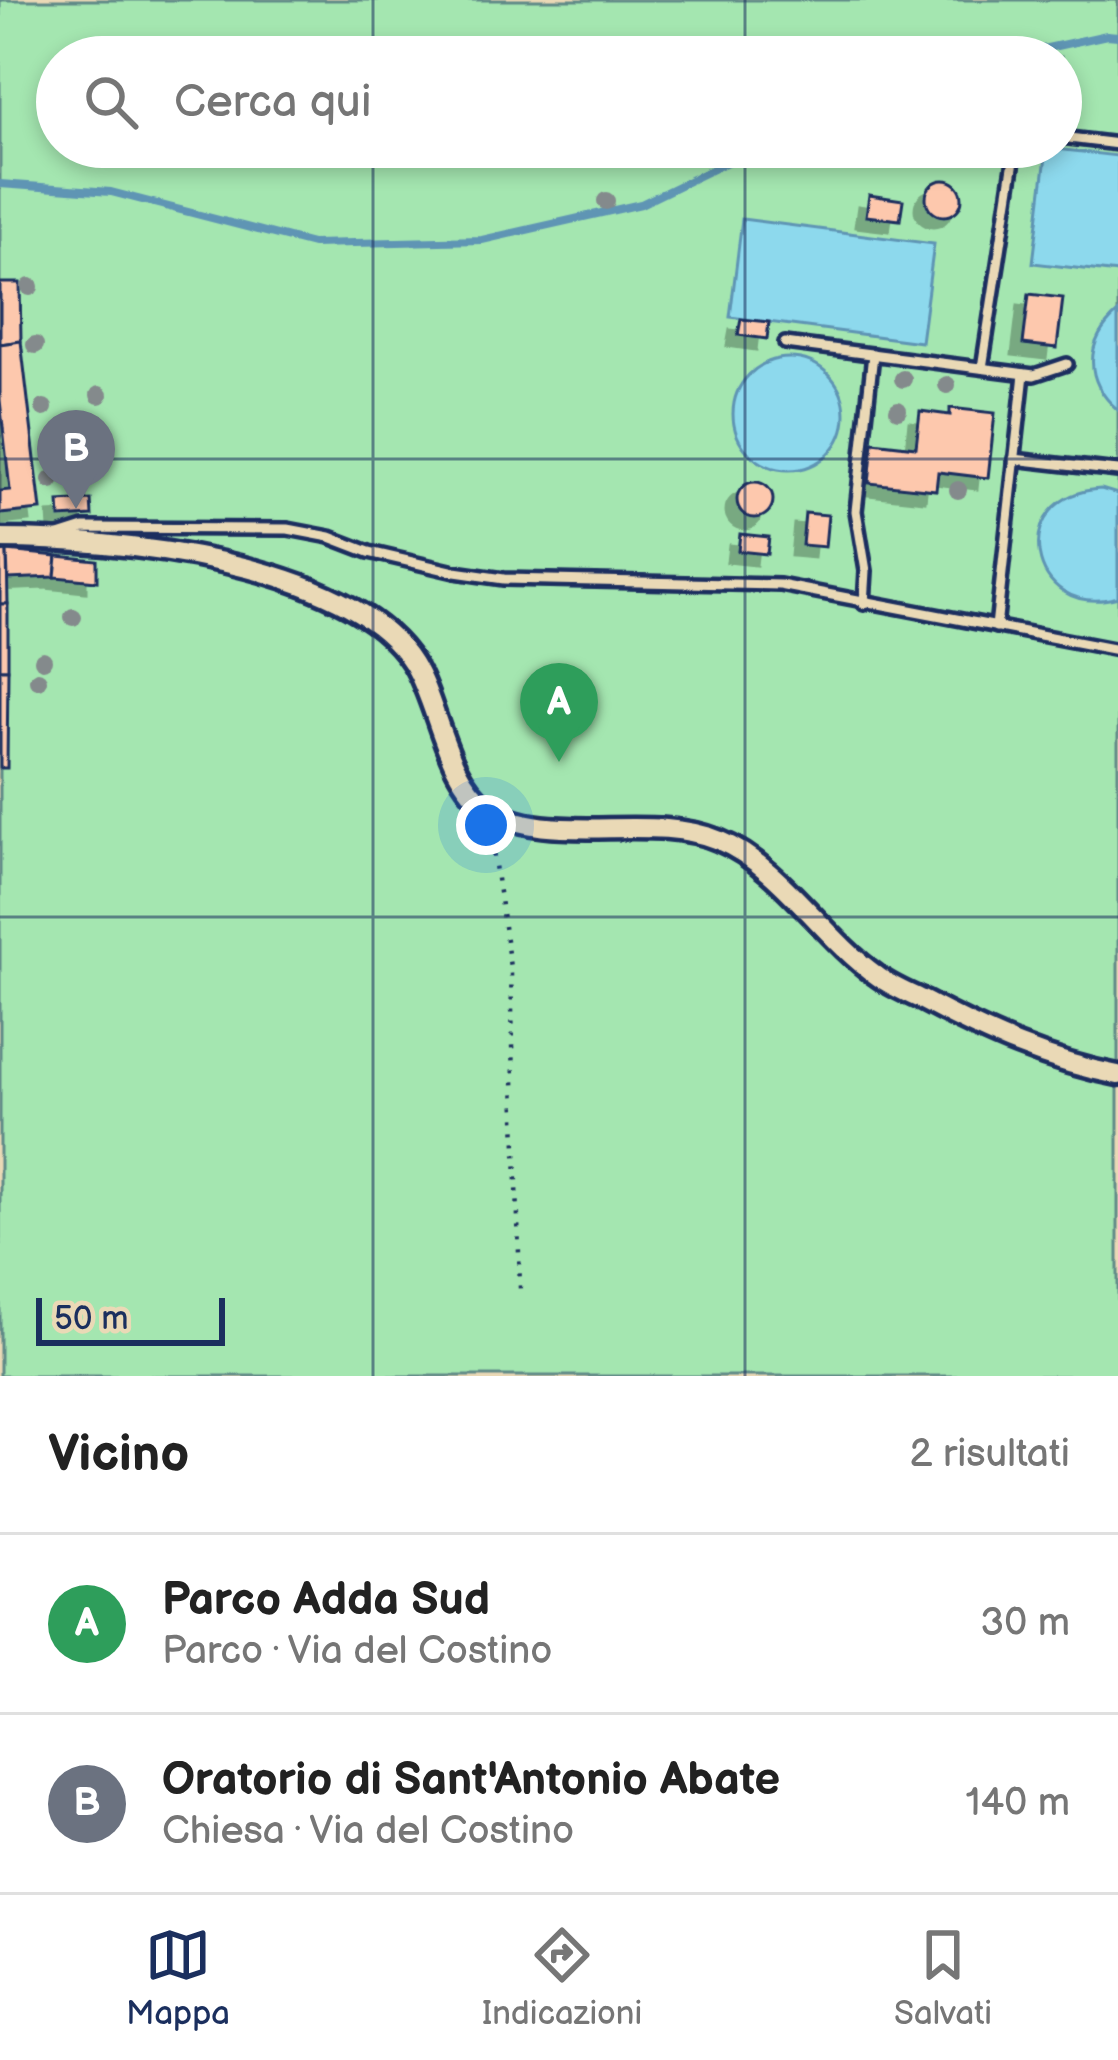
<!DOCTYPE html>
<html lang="it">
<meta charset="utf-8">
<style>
body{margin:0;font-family:"Balsamiq Sans",sans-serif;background:#f6f6f6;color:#222}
.scale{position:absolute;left:36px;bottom:30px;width:189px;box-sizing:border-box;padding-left:12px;border:6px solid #1b2f5e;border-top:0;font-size:33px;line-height:42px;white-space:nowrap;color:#1b2f5e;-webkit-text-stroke:9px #ead9b6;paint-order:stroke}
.you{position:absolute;left:486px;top:825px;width:42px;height:42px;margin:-30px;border:9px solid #fff;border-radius:50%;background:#1a73e8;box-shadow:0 0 0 18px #1a73e833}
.badge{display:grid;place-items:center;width:78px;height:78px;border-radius:50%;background:#1b2f5e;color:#fff;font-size:39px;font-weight:700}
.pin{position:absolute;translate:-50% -99px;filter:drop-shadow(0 3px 6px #0008)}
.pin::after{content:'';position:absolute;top:63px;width:42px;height:36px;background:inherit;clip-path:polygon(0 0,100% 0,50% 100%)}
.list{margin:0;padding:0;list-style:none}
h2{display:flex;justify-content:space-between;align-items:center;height:156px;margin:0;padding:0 48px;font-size:51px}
h2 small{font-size:39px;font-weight:400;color:#767676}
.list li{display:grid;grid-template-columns:78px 1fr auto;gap:36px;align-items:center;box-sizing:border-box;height:180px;padding:0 48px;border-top:3px solid #e0e0e0}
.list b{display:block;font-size:45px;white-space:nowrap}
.list p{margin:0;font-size:39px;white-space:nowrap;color:#767676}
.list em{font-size:39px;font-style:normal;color:#767676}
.icon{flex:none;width:66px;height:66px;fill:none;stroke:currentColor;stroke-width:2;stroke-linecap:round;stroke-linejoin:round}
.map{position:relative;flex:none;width:1118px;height:1376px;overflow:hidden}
.search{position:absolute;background:#fff;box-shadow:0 6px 18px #0003;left:36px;right:36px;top:36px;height:132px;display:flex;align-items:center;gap:30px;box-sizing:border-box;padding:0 42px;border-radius:66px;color:#767676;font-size:45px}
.sheet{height:516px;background:#fff}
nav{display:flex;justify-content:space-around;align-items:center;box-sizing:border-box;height:168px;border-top:3px solid #e0e0e0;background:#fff;font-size:33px;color:#767676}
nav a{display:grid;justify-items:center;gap:6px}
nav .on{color:#1b2f5e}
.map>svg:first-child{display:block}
.green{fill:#a4e6b0;stroke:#608a87;stroke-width:3;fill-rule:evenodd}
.water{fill:#8dd9ed;stroke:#5f95b4;stroke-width:3}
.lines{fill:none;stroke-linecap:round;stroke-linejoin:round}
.stream{stroke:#5f95b4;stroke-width:8}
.building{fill:#fdc8ad;stroke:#1b2f5e;stroke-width:3;filter:url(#shadow)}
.lane-casing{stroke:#1b2f5e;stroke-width:18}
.street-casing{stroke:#1b2f5e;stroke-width:27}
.path{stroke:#1b2f5e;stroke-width:4.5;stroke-dasharray:3 9;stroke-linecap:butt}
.lane{stroke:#ead9b6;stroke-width:9}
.street{stroke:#ead9b6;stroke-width:18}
.tree{fill:#848a8c}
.grid{fill:none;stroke:#1b2f5e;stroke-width:3;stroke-opacity:0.55}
</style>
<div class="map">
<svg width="1118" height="1376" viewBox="0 0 1118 1376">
<defs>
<filter id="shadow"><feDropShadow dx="-11" dy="11" stdDeviation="0" flood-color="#0004"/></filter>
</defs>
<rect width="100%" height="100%" fill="#ead9b6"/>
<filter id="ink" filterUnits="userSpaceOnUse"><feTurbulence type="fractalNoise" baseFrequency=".00833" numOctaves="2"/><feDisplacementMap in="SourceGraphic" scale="24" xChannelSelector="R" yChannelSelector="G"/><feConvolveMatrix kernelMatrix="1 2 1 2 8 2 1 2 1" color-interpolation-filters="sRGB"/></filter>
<g filter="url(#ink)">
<path class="green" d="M 0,0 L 1118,0 L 1118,1376 L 0,1376 ZM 57,57 L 1061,57 L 1061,147 L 57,147 Z"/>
<g class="water">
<path d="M 1047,148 L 1118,156 L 1118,273 L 1033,263 Z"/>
<path d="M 742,219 L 934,244 L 921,342 L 730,317 Z"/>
<path d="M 1118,313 L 1118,410 C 1084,381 1084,342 1118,313 Z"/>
<circle cx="789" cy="414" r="56"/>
<path d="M 1101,489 L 1118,494 L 1118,597 C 1027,622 1005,494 1101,489 Z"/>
</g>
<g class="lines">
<g class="stream">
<path d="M 1006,57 L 1107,35 L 1118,36"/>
<path d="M 0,184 L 111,192 L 312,244 L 482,240 L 641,204 L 758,147"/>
</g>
</g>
<g class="building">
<circle cx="944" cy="198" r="18"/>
<path d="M 869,195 L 903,200 L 900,220 L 866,216 Z"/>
<path d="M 0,283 L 20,283 L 21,341 L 0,344 Z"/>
<path d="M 1029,294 L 1063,298 L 1057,348 L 1023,344 Z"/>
<path d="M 741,319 L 769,322 L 767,339 L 738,335 Z"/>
<path d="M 21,341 L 41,510 L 0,514 L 0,491 L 10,490 L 0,400 L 0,344 Z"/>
<path d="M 950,408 L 995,413 L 988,478 L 938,472 L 936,490 L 869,483 L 873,442 L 916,447 L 920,411 L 950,415 Z"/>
<circle cx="755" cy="500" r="18"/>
<path d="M 91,500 L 92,516 L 60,518 L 59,502 Z"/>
<path d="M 805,513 L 828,515 L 825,547 L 802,545 Z"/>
<path d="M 740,534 L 769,537 L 767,554 L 738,551 Z"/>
<path d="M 7,551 L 8,604 L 0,604 L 0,552 Z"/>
<path d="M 7,551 L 57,556 L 55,577 L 8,579 Z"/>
<path d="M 57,556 L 97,560 L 97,581 L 55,577 Z"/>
<rect x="0" y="604" width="8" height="65"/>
<path d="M 0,669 L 8,669 L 7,768 L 0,768 Z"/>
</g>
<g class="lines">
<g class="lane-casing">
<g id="lane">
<path d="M 1061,137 L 1118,144"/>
<path d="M 785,343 L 1034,375 L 1067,364"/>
<path d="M 982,368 L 1016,147"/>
<path d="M 1014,459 L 1118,471"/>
<path d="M 59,536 L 84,528 L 288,529 L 330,537 L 369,552 L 455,572 L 504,579 L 780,585 L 1118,650"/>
<path d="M 864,604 L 866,571 L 856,511 L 873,354"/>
<path d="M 996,627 L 1024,374"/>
</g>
</g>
<g class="street-casing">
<path id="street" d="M 0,539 C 112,539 348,560 413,663 C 439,705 444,776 487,807 C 544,849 649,811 718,840 C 781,866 821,936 876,975 C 890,986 908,993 924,1001 C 986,1034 1049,1062 1118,1075"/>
</g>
<path class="path" d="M 490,831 L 511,974 L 520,1289"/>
<use href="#lane" class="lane"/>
<use href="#street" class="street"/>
</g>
<g class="tree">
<circle cx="606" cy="201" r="9"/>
<circle cx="30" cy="287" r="9"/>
<circle cx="35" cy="345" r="9"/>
<circle cx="903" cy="379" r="9"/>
<circle cx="947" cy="385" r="9"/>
<circle cx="99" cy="395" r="9"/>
<circle cx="44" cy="408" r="9"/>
<circle cx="898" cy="410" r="9"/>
<circle cx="51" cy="480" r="9"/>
<circle cx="81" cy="484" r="9"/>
<circle cx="958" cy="490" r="9"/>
<circle cx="73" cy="617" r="9"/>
<circle cx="43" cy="660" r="9"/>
<circle cx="38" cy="680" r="9"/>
</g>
</g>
<path class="grid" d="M 373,0 L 373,57M 745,0 L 745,57M 373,147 L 373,1376M 745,147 L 745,1376M 0,459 L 1118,459M 0,917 L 1118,917"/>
</svg>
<div class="scale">50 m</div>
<div class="you"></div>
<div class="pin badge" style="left:559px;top:762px;background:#2e9e5b">A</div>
<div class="pin badge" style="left:76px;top:509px;background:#6b7280">B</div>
<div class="search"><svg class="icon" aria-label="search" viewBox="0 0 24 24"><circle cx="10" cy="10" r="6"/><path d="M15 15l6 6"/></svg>Cerca qui</div>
</div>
<section class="sheet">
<h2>Vicino<small>2 risultati</small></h2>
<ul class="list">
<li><span class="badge" style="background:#2e9e5b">A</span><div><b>Parco Adda Sud</b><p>Parco · Via del Costino</p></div><em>30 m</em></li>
<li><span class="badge" style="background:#6b7280">B</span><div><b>Oratorio di Sant'Antonio Abate</b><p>Chiesa · Via del Costino</p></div><em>140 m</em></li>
</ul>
</section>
<nav>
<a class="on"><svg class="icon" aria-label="map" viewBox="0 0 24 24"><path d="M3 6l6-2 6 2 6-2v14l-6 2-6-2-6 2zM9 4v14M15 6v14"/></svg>Mappa</a>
<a><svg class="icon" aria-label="directions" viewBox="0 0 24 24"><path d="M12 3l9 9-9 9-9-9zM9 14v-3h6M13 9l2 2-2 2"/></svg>Indicazioni</a>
<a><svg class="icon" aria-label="saved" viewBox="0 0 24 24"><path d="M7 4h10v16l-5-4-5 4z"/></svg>Salvati</a>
</nav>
